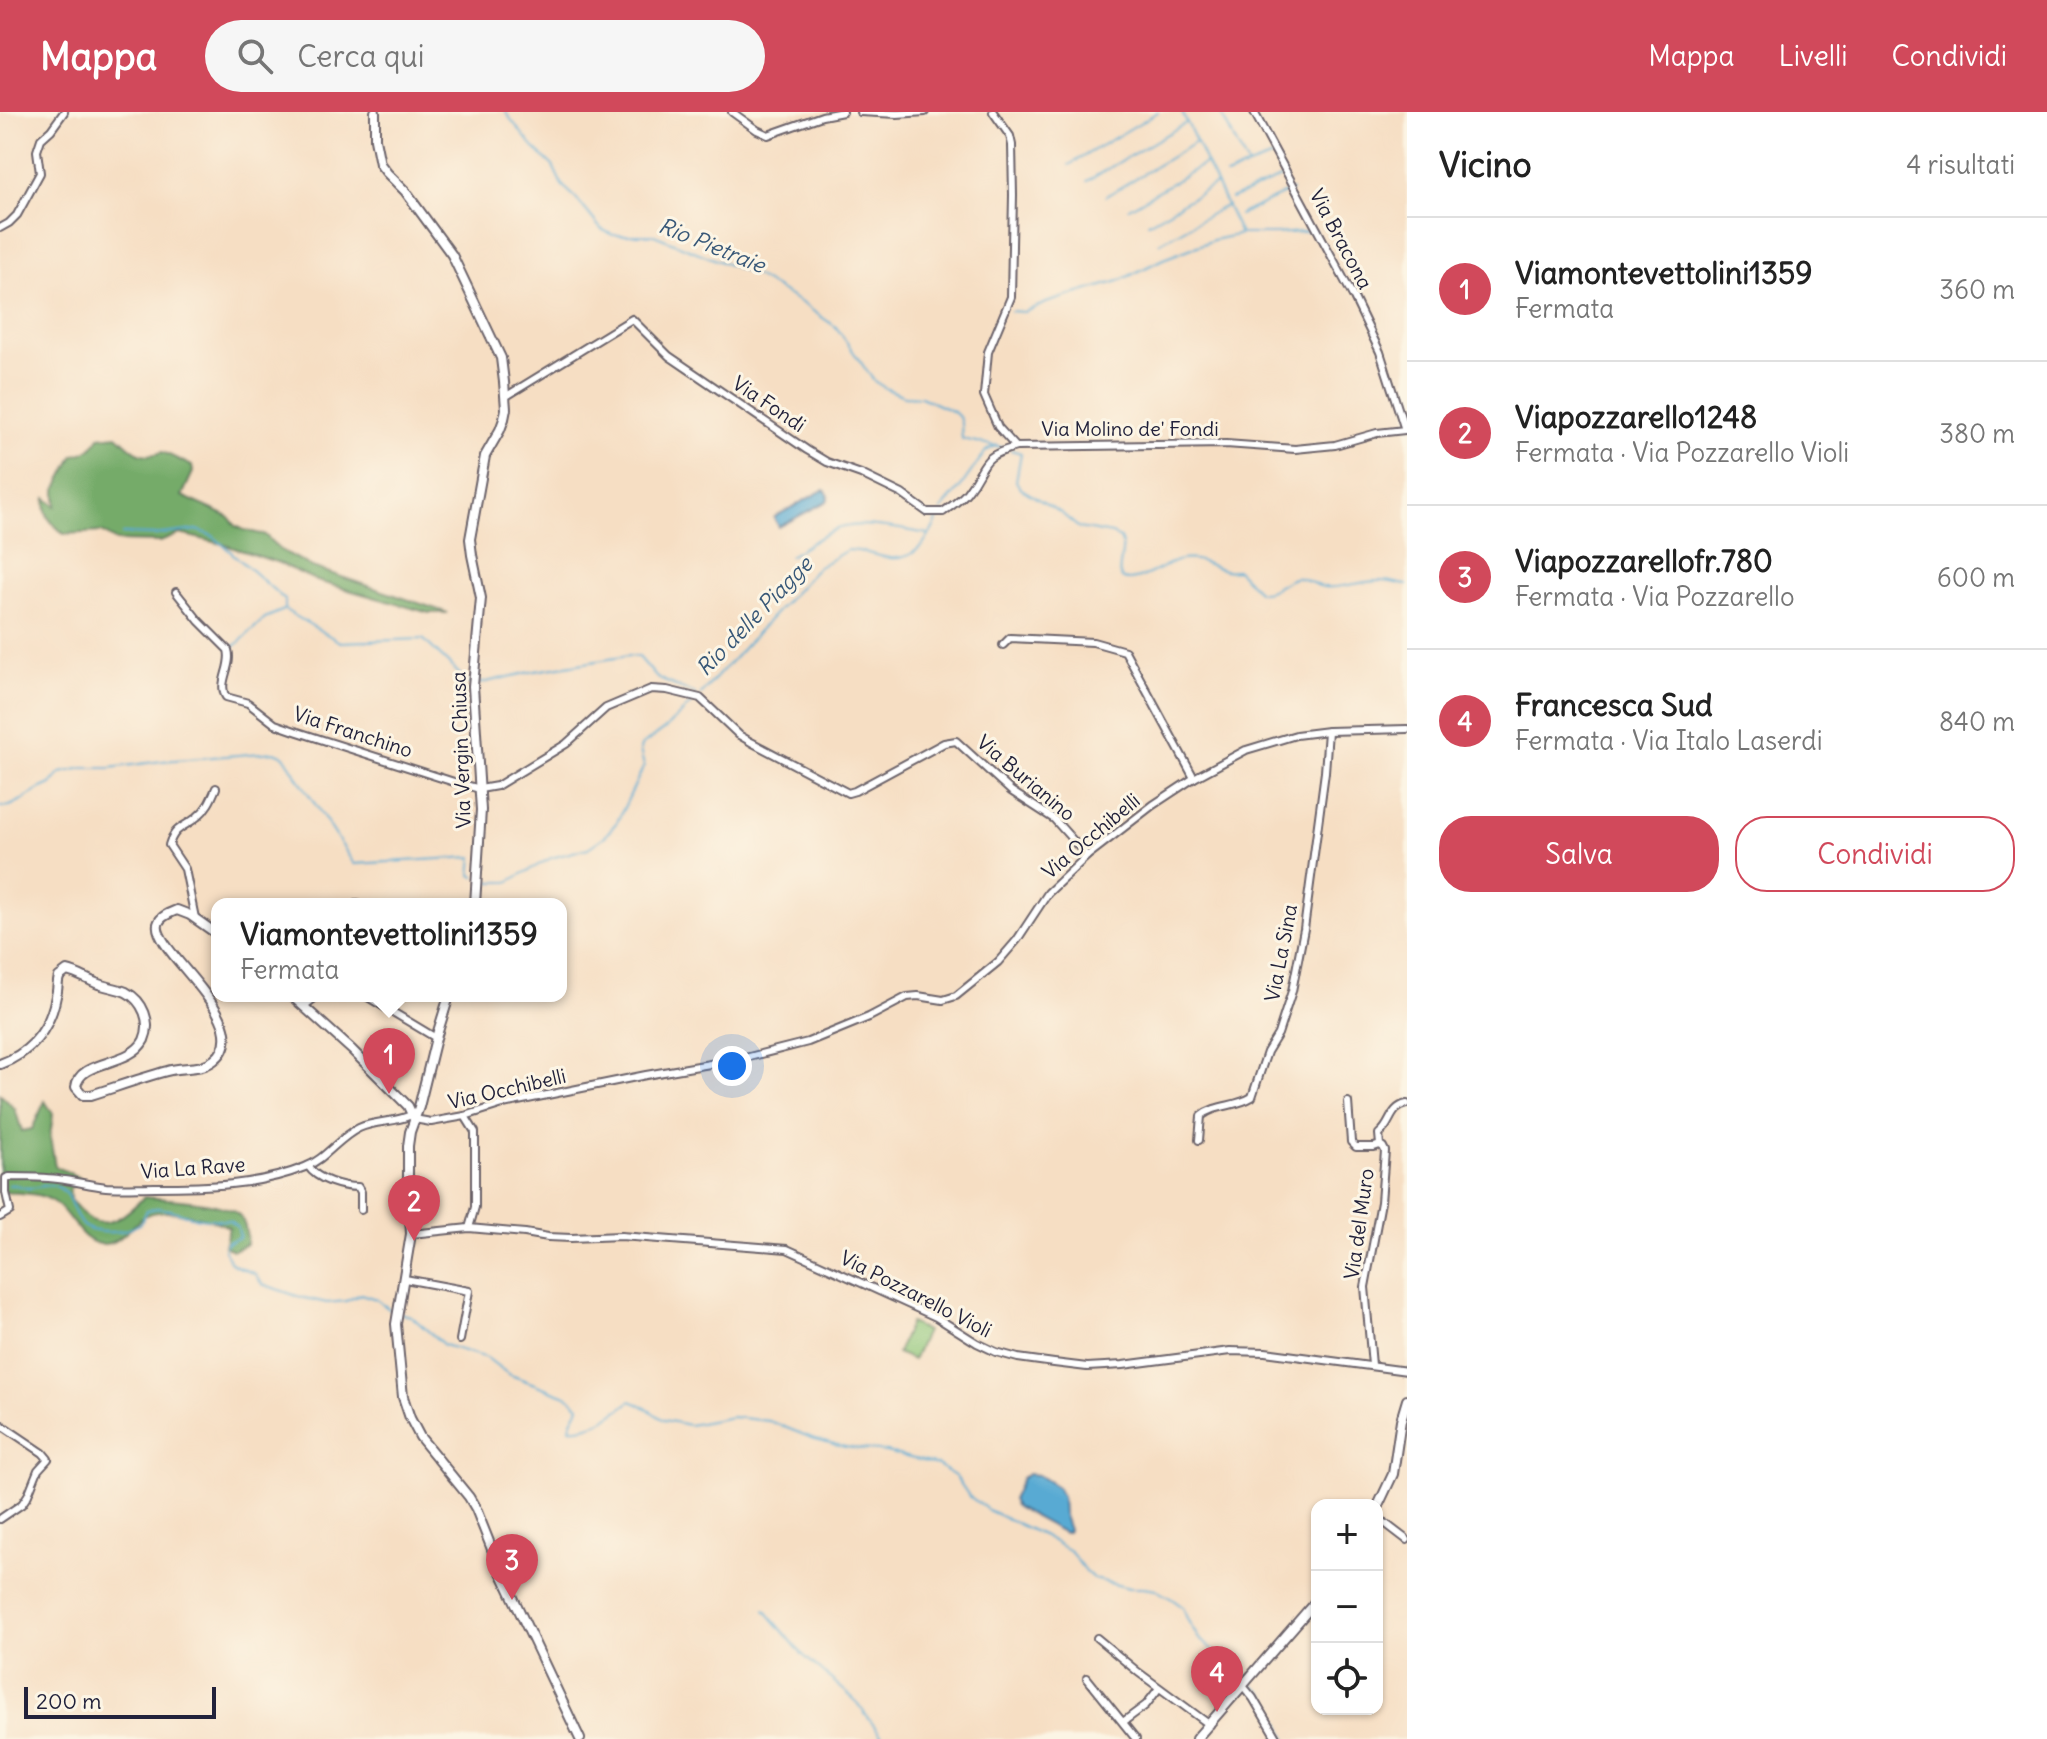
<!DOCTYPE html>
<html lang="it">
<meta charset="utf-8">
<style>
body{margin:0;font-family:Delius,sans-serif;background:#f6f6f6;color:#222}
.controls{position:absolute;right:24px;bottom:24px;display:grid;overflow:hidden;border-radius:16px;box-shadow:0 2px 6px #0004}
.controls button{width:72px;height:72px;display:grid;place-items:center;padding:0;border:0;border-bottom:2px solid #e0e0e0;background:#fff;color:#222;font:40px sans-serif}
.scale{position:absolute;left:24px;bottom:20px;width:192px;box-sizing:border-box;padding-left:8px;border:4px solid #22223b;border-top:0;font-size:22px;line-height:28px;white-space:nowrap;color:#22223b;-webkit-text-stroke:6px #fcf5e5;paint-order:stroke}
.you{position:absolute;left:732px;top:954px;width:28px;height:28px;margin:-20px;border:6px solid #fff;border-radius:50%;background:#1a73e8;box-shadow:0 0 0 12px #1a73e833}
.badge{display:grid;place-items:center;width:52px;height:52px;border-radius:50%;background:#d1495b;color:#fff;font-size:26px;font-weight:700}
.pin{position:absolute;translate:-50% -66px;filter:drop-shadow(0 2px 4px #0008)}
.pin::after{content:'';position:absolute;top:42px;width:28px;height:24px;background:inherit;clip-path:polygon(0 0,100% 0,50% 100%)}
.popup{position:absolute;left:211px;top:786px;width:356px;height:104px;box-sizing:border-box;display:grid;place-content:center;border-radius:16px;background:#fff;filter:drop-shadow(0 2px 6px #0005);font-size:26px;white-space:nowrap;color:#767676}
.popup b{font-size:30px;color:#222}
.popup::after{content:'';position:absolute;left:50%;top:100%;margin-left:-16px;border:16px solid transparent;border-top-color:#fff}
.list{margin:0;padding:0;list-style:none}
h2{display:flex;justify-content:space-between;align-items:center;height:104px;margin:0;padding:0 32px;font-size:34px}
h2 small{font-size:26px;font-weight:400;color:#767676}
.list li{display:grid;grid-template-columns:52px 1fr auto;gap:24px;align-items:center;box-sizing:border-box;height:144px;padding:0 32px;border-top:2px solid #e0e0e0}
.list b{display:block;font-size:30px;white-space:nowrap}
.list p{margin:0;font-size:26px;white-space:nowrap;color:#767676}
.list em{font-size:26px;font-style:normal;color:#767676}
.actions{display:flex;gap:16px;padding:24px 32px}
.actions a{flex:1;padding:18px 0;border:2px solid #d1495b;border-radius:32px;text-align:center;font-size:28px;color:#d1495b}
.actions .main{background:#d1495b;color:#fff}
.icon{flex:none;width:44px;height:44px;fill:none;stroke:currentColor;stroke-width:2;stroke-linecap:round;stroke-linejoin:round}
.map{position:relative;flex:none;width:1407px;height:1627px;overflow:hidden}
header{display:flex;align-items:center;gap:48px;box-sizing:border-box;height:112px;padding:0 40px;background:#d1495b;color:#fff}
header strong{font-size:38px}
nav{display:flex;gap:44px;margin-inline-start:auto;font-size:28px}
.search{width:560px;height:72px;background:#f6f6f6;display:flex;align-items:center;gap:20px;box-sizing:border-box;padding:0 28px;border-radius:44px;color:#767676;font-size:30px}
main{display:flex}
aside{flex:1;background:#fff}
.map>svg:first-child{display:block}
.green{fill:#90c679;stroke:#59745a;stroke-width:2}
.forest{fill:#74ab69;stroke:#4b6652;stroke-width:2}
.water{fill:#58aad3;stroke:#3d6687;stroke-width:2}
.lines{fill:none;stroke-linecap:round;stroke-linejoin:round}
.stream{stroke:#58aad3;stroke-width:2}
.minor-casing{stroke:#6c646b;stroke-width:10}
.tertiary-casing{stroke:#6c646b;stroke-width:12}
.minor{stroke:#fff;stroke-width:6}
.tertiary{stroke:#fff;stroke-width:8}
.labels{text-anchor:middle;stroke-width:6;stroke-linejoin:round;paint-order:stroke}
.street-label{font-size:20px;fill:#22223b;stroke:#fcf5e5}
.water-label{font-size:22px;font-style:italic;fill:#385878;stroke:#fcf5e5}
</style>
<header>
<strong>Mappa</strong>
<div class="search"><svg class="icon" aria-label="search" viewBox="0 0 24 24"><circle cx="10" cy="10" r="6"/><path d="M15 15l6 6"/></svg>Cerca qui</div>
<nav><a>Mappa</a><a>Livelli</a><a>Condividi</a></nav>
</header>
<main>
<div class="map">
<svg width="1407" height="1627" viewBox="0 0 1407 1627">
<rect width="100%" height="100%" fill="#fcf5e5"/>
<filter id="ink" filterUnits="userSpaceOnUse"><feTurbulence type="fractalNoise" baseFrequency=".0125" numOctaves="2"/><feDisplacementMap in="SourceGraphic" scale="16" xChannelSelector="R" yChannelSelector="G"/><feConvolveMatrix kernelMatrix="1 2 1 2 8 2 1 2 1" color-interpolation-filters="sRGB"/></filter>
<filter id="wash" filterUnits="userSpaceOnUse"><feTurbulence type="fractalNoise" baseFrequency=".006" numOctaves="4" result="noise"/><feDisplacementMap in="SourceGraphic" scale="32" xChannelSelector="R" yChannelSelector="G"/><feGaussianBlur stdDeviation="1.8" result="paint"/><feColorMatrix in="noise" values="0 0 0 0 0 0 0 0 0 0 0 0 0 0 0 0 0 1.4 0 .05"/><feComposite in="paint" operator="in"/></filter>
<g filter="url(#wash)">
<rect width="100%" height="100%" fill="#f6dec3"/>
<path class="green" d="M 910,1211 L 926,1219 L 913,1248 L 897,1241 Z"/>
<g class="forest">
<path d="M 117,323 C 134,338 139,348 163,340 L 192,354 L 193,360 L 182,384 L 229,405 L 236,414 L 244,418 L 265,423 L 279,437 L 312,455 L 448,501 L 429,501 L 317,469 L 279,451 L 219,431 L 180,422 L 160,430 L 116,429 L 102,420 L 64,422 C 51,410 43,405 46,386 L 56,394 L 56,378 L 74,343 C 88,341 92,337 99,325 Z"/>
<path d="M 0,982 L 15,997 L 22,1019 L 32,1017 L 45,989 L 53,1002 L 50,1025 L 55,1054 L 84,1068 L 69,1076 L 70,1087 C 75,1092 81,1102 88,1106 C 109,1120 130,1099 144,1085 C 165,1087 223,1089 238,1102 C 245,1109 247,1122 247,1132 L 233,1138 L 224,1134 L 229,1115 C 212,1107 162,1093 145,1104 C 133,1112 121,1130 105,1132 C 81,1134 71,1102 54,1090 C 40,1080 17,1081 0,1080 Z"/>
</g>
<g class="water">
<path d="M 823,378 L 826,379 L 829,384 L 827,389 L 779,415 L 774,406 L 776,404 Z"/>
<path d="M 1028,1362 L 1038,1363 L 1057,1375 L 1062,1385 L 1063,1401 L 1069,1418 L 1068,1420 L 1064,1421 L 1016,1395 L 1012,1388 L 1022,1366 Z"/>
</g>
<g class="lines">
<g class="stream">
<path d="M 505,0 L 533,35 L 553,54 L 562,73 L 575,85 L 601,117 L 613,123 L 654,123 L 754,163 L 800,190 L 836,215 L 874,269 L 885,276 L 904,284 L 921,285 L 954,300 L 959,305 L 961,311 L 962,327 L 1005,336"/>
<path d="M 1182,0 L 1240,122"/>
<path d="M 1220,0 L 1248,54"/>
<path d="M 1069,53 L 1158,0"/>
<path d="M 1226,64 L 1248,54 L 1273,45"/>
<path d="M 1087,69 L 1186,11"/>
<path d="M 1106,84 L 1196,30"/>
<path d="M 1231,87 L 1285,64"/>
<path d="M 1129,96 L 1206,51"/>
<path d="M 1239,103 L 1292,78"/>
<path d="M 1148,111 L 1216,72"/>
<path d="M 1159,131 L 1227,93"/>
<path d="M 1011,199 L 1024,200 L 1049,190 L 1119,169 L 1163,147 L 1213,128 L 1241,122 L 1276,122 L 1315,119"/>
<path d="M 1011,338 L 1021,341 L 1016,369 L 1020,376 L 1061,401 L 1079,416 L 1112,422 L 1120,426 C 1126,440 1117,454 1120,463 C 1127,479 1167,451 1177,449 C 1198,444 1206,453 1225,458 C 1229,459 1233,458 1237,458 L 1259,480 C 1274,481 1281,470 1294,466 C 1303,464 1314,474 1324,475 C 1344,477 1362,468 1382,469 C 1390,469 1399,472 1407,473"/>
<path d="M 941,398 L 959,377 L 986,339 L 997,333"/>
<path d="M 122,422 L 154,423 L 197,418 L 213,424 L 285,488 L 285,496"/>
<path d="M 789,444 C 804,436 818,425 834,418 C 859,407 902,418 929,422"/>
<path d="M 285,498 L 340,530 L 423,527 L 471,573"/>
<path d="M 232,537 L 265,506 L 284,498"/>
<path d="M 477,572 L 535,559 L 628,544 L 639,545 L 657,566 L 695,582"/>
<path d="M 700,583 L 817,456 L 847,438 C 862,438 876,444 890,446 C 917,449 930,425 939,404"/>
<path d="M 0,695 L 10,694 L 22,688 L 42,676 L 51,672 L 61,661 L 83,656 L 110,656 L 162,649 L 275,640 L 284,644 L 354,752 L 473,745 L 471,763 L 475,765"/>
<path d="M 481,767 L 492,770 L 508,770 L 551,746 L 588,736 L 604,725 L 617,710 L 644,654 L 640,638 L 641,634 L 667,615 L 696,587"/>
<path d="M 9,1073 C 17,1072 20,1075 27,1076 C 37,1077 48,1070 58,1075 C 72,1082 72,1102 82,1113 C 93,1124 132,1122 142,1109 C 144,1106 145,1102 147,1098 L 157,1096 L 170,1098 L 198,1106 L 230,1109 L 238,1116 L 240,1125 L 226,1131 L 224,1137 L 230,1149 L 234,1153 L 255,1162 L 262,1172 L 300,1185 L 327,1191 L 346,1189 L 361,1182 L 376,1187 L 393,1200"/>
<path d="M 399,1201 L 411,1204 L 444,1233 L 487,1246 L 508,1262 L 569,1285 L 579,1294 C 577,1302 571,1307 570,1316 C 592,1318 614,1302 631,1289 L 641,1293 L 664,1308 L 689,1313 L 732,1305 L 769,1309 L 812,1326 L 845,1335 L 886,1340 L 938,1353 L 956,1365 L 969,1384 L 988,1398 L 1044,1424 L 1070,1439 L 1085,1459 L 1094,1467 L 1129,1476 L 1143,1476 L 1156,1478 L 1172,1487 L 1183,1495 L 1187,1507 L 1199,1527 L 1218,1542 L 1231,1560 L 1245,1566"/>
<path d="M 765,1498 L 803,1543 L 854,1587 L 884,1627"/>
<path d="M 1250,1570 C 1271,1584 1277,1606 1287,1627"/>
</g>
</g>
</g>
<g filter="url(#ink)">
<g class="lines">
<g class="minor-casing">
<g id="minor">
<path d="M 732,0 L 757,18 L 768,23 L 822,4 L 843,0"/>
<path d="M 860,0 L 897,2 L 925,0"/>
<path d="M 993,0 L 1010,24 L 1012,33 L 1013,83 L 1011,185 L 988,240 L 984,283 L 998,315 L 1016,335 L 1226,332 L 1295,337 L 1335,333 L 1377,321 L 1405,318"/>
<path d="M 1254,0 L 1354,186 L 1380,240 L 1405,318 L 1407,318"/>
<path d="M 0,116 L 9,111 L 17,103 L 40,61 L 37,39 L 41,27 L 51,18 L 64,0"/>
<path d="M 505,285 L 632,207 L 669,244 L 807,338 L 827,350 L 861,362 L 902,382 L 927,400 L 943,400 C 951,394 961,388 967,380 C 988,353 978,345 1016,335"/>
<path d="M 176,480 L 199,509 L 228,538 C 233,554 217,571 226,585 L 248,591 L 275,612 L 295,619 L 454,670 L 480,677 L 497,674 L 566,632 L 606,596 L 651,577 L 667,578 L 700,586 L 739,623 L 751,630 L 848,681 L 855,679 L 944,631 L 956,629 L 1011,679 L 1054,707 L 1087,744"/>
<path d="M 1003,533 L 1010,526 L 1093,530 L 1125,539 L 1194,666"/>
<path d="M 357,792 L 357,791"/>
<path d="M 195,806 L 185,757 L 169,733 C 175,714 184,716 197,705 C 207,697 211,688 216,676"/>
<path d="M 366,884 L 436,926"/>
<path d="M 304,894 L 317,884"/>
<path d="M 1348,990 L 1351,1030 L 1356,1035 L 1374,1035 L 1380,1033"/>
<path d="M 465,1004 L 475,1020 L 475,1095 L 469,1116"/>
<path d="M 414,1007 L 431,1010 L 465,1004 L 503,992 L 646,963 L 745,946 L 808,930 L 869,905 L 907,885 L 918,884 L 943,888 L 956,884 L 998,850 L 1017,828 L 1048,781 L 1087,744 L 1153,693 L 1194,666 L 1246,638 L 1296,623 L 1328,619 L 1407,617"/>
<path d="M 1199,1028 L 1201,1004 C 1216,992 1236,995 1252,985 L 1267,940 L 1278,922 L 1292,879 L 1304,817 L 1325,660 L 1328,619"/>
<path d="M 308,1054 C 317,1068 342,1075 358,1075 L 361,1080 L 361,1098"/>
<path d="M 0,1105 L 10,1099 L 6,1081 L 6,1066 L 9,1065 C 25,1065 41,1065 58,1067 C 74,1069 90,1073 106,1075 C 122,1076 138,1075 155,1075 C 204,1075 258,1074 305,1055 C 326,1047 338,1026 359,1016 C 376,1008 395,1011 411,1003"/>
<path d="M 411,1122 L 469,1116 L 525,1121 L 548,1125 L 571,1126 L 621,1124 L 787,1137 L 936,1205 L 977,1231 L 996,1240 L 1018,1246 L 1054,1251 L 1087,1255 L 1123,1253 L 1230,1239 L 1265,1240 L 1407,1259"/>
<path d="M 405,1167 L 469,1179 L 460,1228"/>
<path d="M 1372,1253 L 1365,1175 L 1381,1090 L 1385,1039 L 1383,1035 L 1380,1033 L 1379,1022 C 1392,1012 1389,996 1407,992"/>
<path d="M 0,1312 L 43,1341 L 48,1347 L 38,1358 L 28,1383 L 22,1392 L 0,1407"/>
<path d="M 1377,1405 L 1407,1428"/>
<path d="M 1097,1526 L 1138,1560 L 1210,1613"/>
<path d="M 1087,1566 L 1136,1627"/>
<path d="M 1243,1574 L 1253,1586 L 1277,1627"/>
<path d="M 1123,1610 L 1146,1593 L 1159,1576"/>
</g>
</g>
<g class="tertiary-casing">
<g id="tertiary">
<path d="M 375,0 L 375,27 L 380,52 L 387,61 L 405,79 L 452,143 L 501,246 L 504,270 L 506,297 L 504,307 L 500,318 L 485,344 L 470,427 L 472,443 L 481,486 L 473,574 L 481,698 L 475,792"/>
<path d="M 292,884 L 352,938 L 408,994 L 414,1007"/>
<path d="M 449,884 L 436,926 L 419,995 L 410,1020 L 408,1034 L 408,1069 L 411,1122 L 396,1212 L 403,1285 L 410,1306 L 420,1325 L 469,1385 L 476,1397 L 501,1460 L 580,1627"/>
<path d="M 0,952 C 31,941 50,917 56,884 C 58,878 57,871 59,865 L 67,859 C 77,861 86,867 96,871 C 105,875 117,876 126,880 C 143,889 152,910 144,928 C 130,955 79,947 76,975 L 83,983 L 91,983 C 116,975 141,966 167,959 C 183,954 200,959 214,948 C 260,912 152,839 158,812 C 160,804 170,801 177,798 L 190,803 L 217,822"/>
<path d="M 1377,1396 L 1393,1362 L 1401,1308 L 1407,1288"/>
<path d="M 1196,1627 L 1317,1488"/>
</g>
</g>
<use href="#minor" class="minor"/>
<use href="#tertiary" class="tertiary"/>
</g>
</g>
<g class="labels">
<g class="street-label">
<text transform="translate(1341 127) rotate(62)" y="7">Via Bracona</text>
<text transform="translate(769 292) rotate(34)" y="7">Via Fondi</text>
<text x="1130" y="324">Via Molino de' Fondi</text>
<text transform="translate(353 620) rotate(18)" y="7">Via Franchino</text>
<text transform="translate(461 638) rotate(-92)" y="7">Via Vergin Chiusa</text>
<text transform="translate(1026 666) rotate(40)" y="7">Via Burianino</text>
<text transform="translate(1091 724) rotate(-40)" y="7">Via Occhibelli</text>
<text transform="translate(1281 841) rotate(-79)" y="7">Via La Sina</text>
<text transform="translate(507 977) rotate(-13)" y="7">Via Occhibelli</text>
<text transform="translate(193 1056) rotate(-4)" y="7">Via La Rave</text>
<text transform="translate(1359 1112) rotate(-82)" y="7">Via del Muro</text>
<text transform="translate(916 1182) rotate(27)" y="7">Via Pozzarello Violi</text>
</g>
<g class="water-label">
<text transform="translate(712 133) rotate(22)" y="8">Rio Pietraie</text>
<text transform="translate(754 504) rotate(-46)" y="8">Rio delle Piagge</text>
</g>
</g>
</svg>
<div class="controls">
<button>+</button>
<button>−</button>
<button><svg class="icon" aria-label="locate" viewBox="0 0 24 24"><circle cx="12" cy="12" r="6"/><path d="M12 2v4M12 18v4M2 12h4M18 12h4"/></svg></button>
</div>
<div class="scale">200 m</div>
<div class="you"></div>
<div class="pin badge" style="left:389px;top:982px">1</div>
<div class="popup"><b>Viamontevettolini1359</b>Fermata</div>
<div class="pin badge" style="left:414px;top:1129px">2</div>
<div class="pin badge" style="left:512px;top:1488px">3</div>
<div class="pin badge" style="left:1217px;top:1600px">4</div>
</div>
<aside>
<h2>Vicino<small>4 risultati</small></h2>
<ul class="list">
<li><span class="badge">1</span><div><b>Viamontevettolini1359</b><p>Fermata</p></div><em>360 m</em></li>
<li><span class="badge">2</span><div><b>Viapozzarello1248</b><p>Fermata · Via Pozzarello Violi</p></div><em>380 m</em></li>
<li><span class="badge">3</span><div><b>Viapozzarellofr.780</b><p>Fermata · Via Pozzarello</p></div><em>600 m</em></li>
<li><span class="badge">4</span><div><b>Francesca Sud</b><p>Fermata · Via Italo Laserdi</p></div><em>840 m</em></li>
</ul>
<div class="actions"><a class="main">Salva</a><a>Condividi</a></div>
</aside>
</main>
